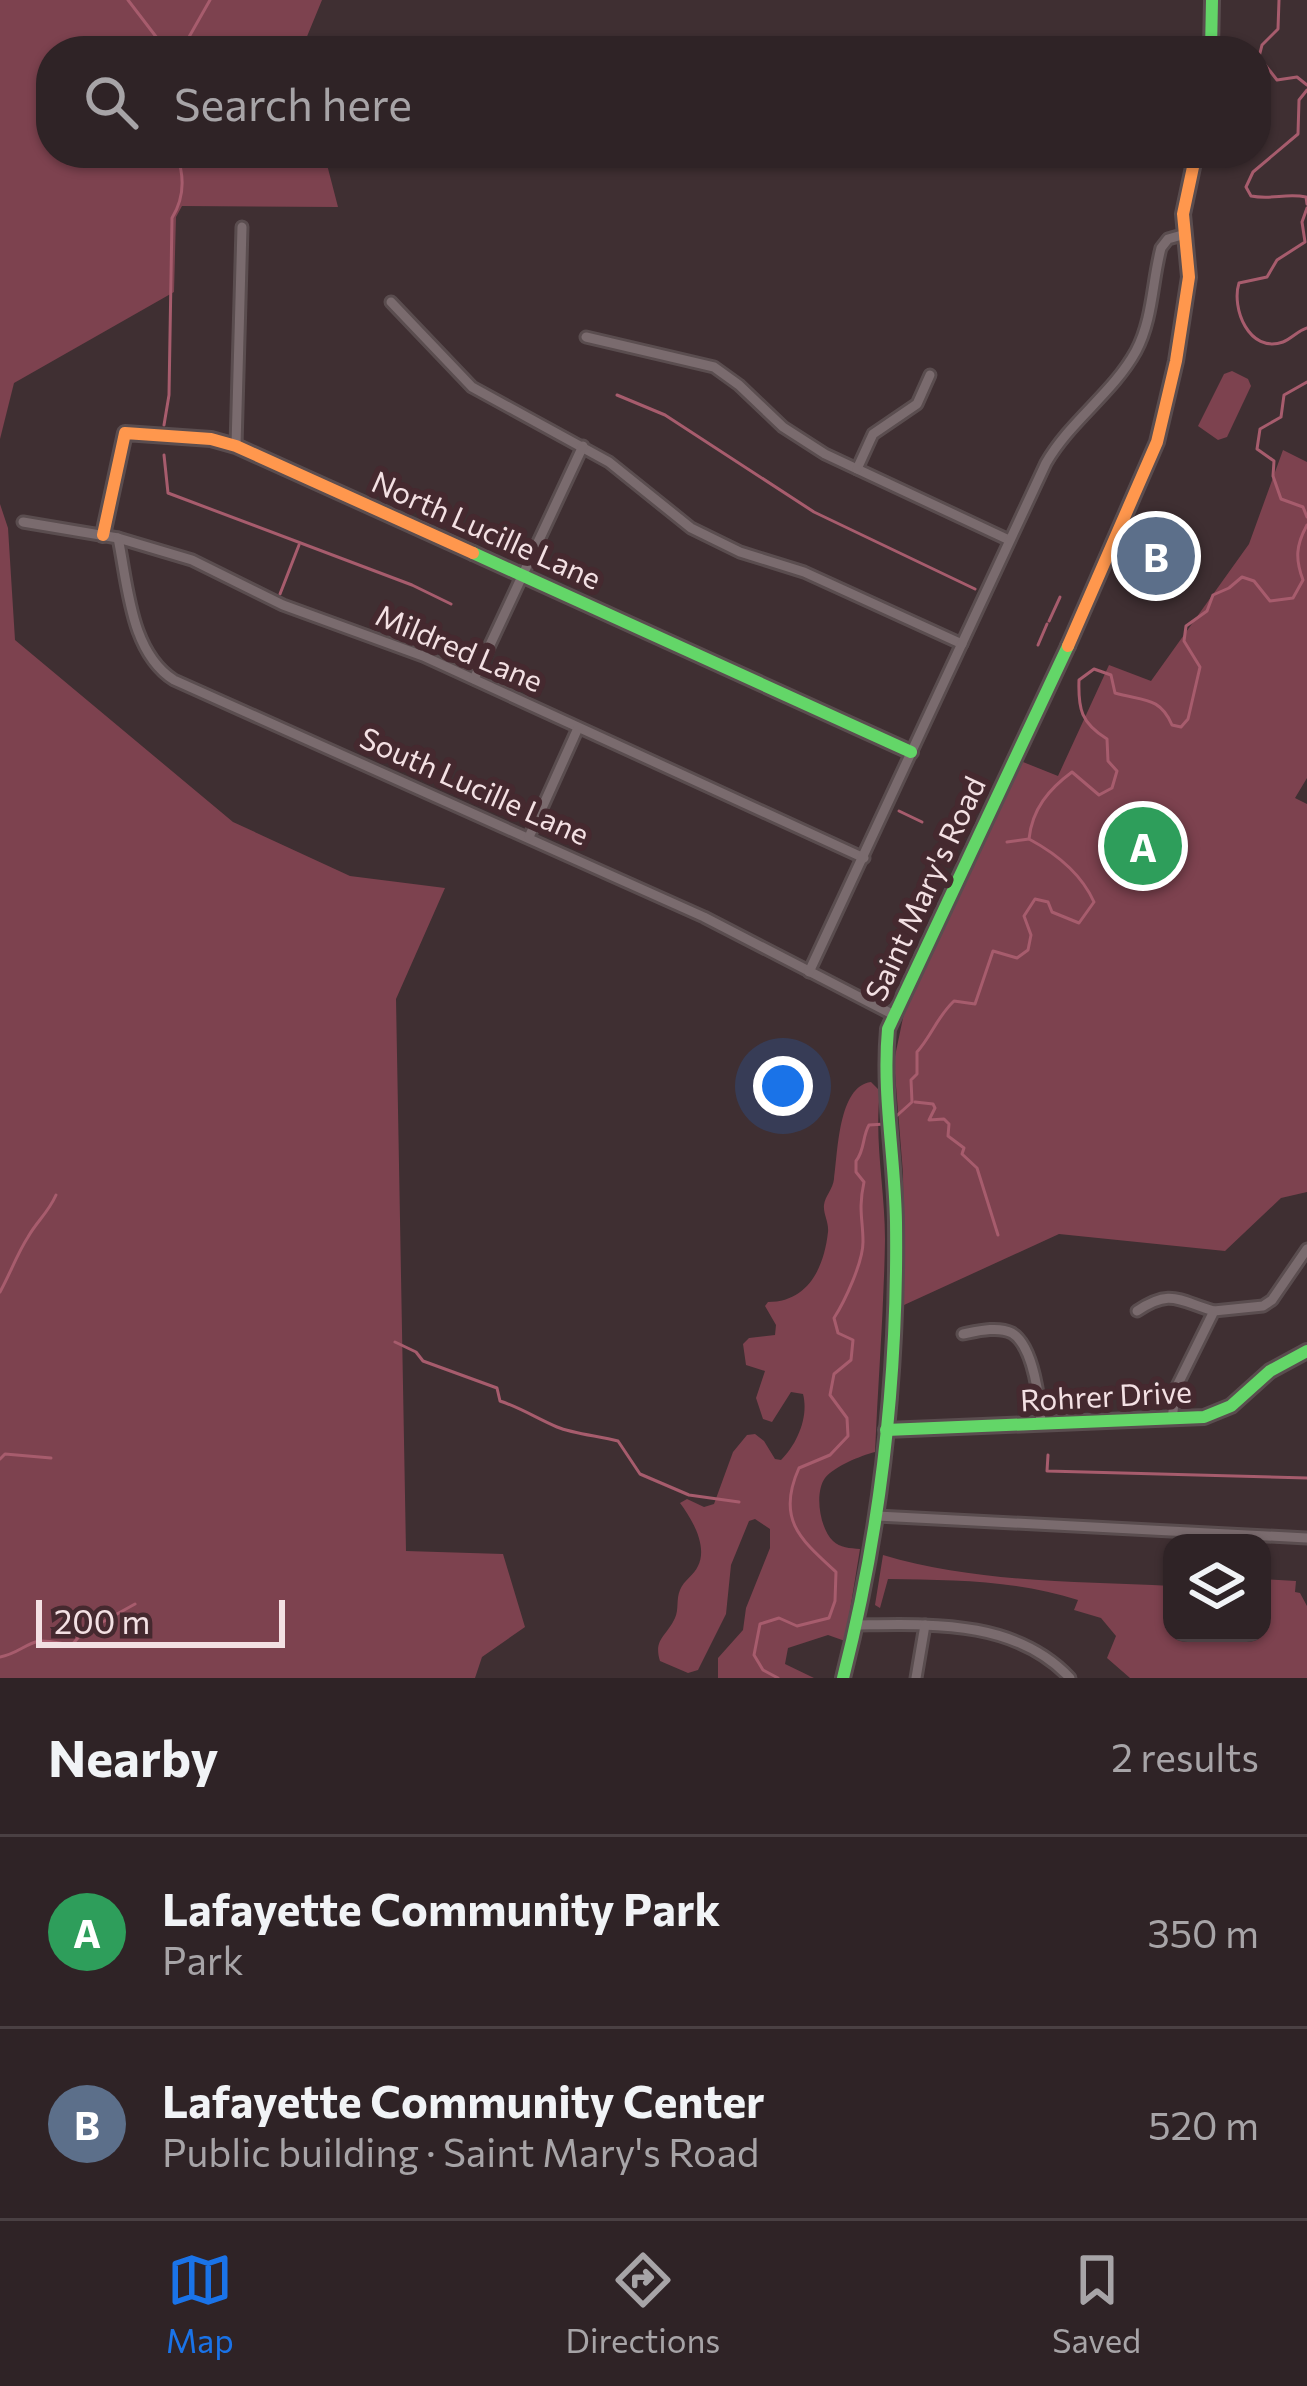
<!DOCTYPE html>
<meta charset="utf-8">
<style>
body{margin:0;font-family:Commissioner,sans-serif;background:#372b2e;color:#f1f3f6}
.controls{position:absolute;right:36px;bottom:36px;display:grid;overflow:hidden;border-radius:24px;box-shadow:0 3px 9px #0004}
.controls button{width:108px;height:108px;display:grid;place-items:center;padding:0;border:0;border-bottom:3px solid #4a4043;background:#2f2326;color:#f1f3f6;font:60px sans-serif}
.scale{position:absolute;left:36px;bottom:30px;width:249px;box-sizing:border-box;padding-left:12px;border:6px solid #f3e0e3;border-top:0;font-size:33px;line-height:42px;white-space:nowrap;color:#f3e0e3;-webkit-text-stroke:9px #45292f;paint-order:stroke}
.you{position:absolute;left:783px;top:1086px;width:42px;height:42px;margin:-30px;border:9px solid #fff;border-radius:50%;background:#1a73e8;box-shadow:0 0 0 18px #1a73e833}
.badge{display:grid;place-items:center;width:78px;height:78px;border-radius:50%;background:#1a73e8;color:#fff;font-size:39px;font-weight:700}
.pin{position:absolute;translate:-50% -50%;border:6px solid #fff;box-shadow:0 3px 12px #0006}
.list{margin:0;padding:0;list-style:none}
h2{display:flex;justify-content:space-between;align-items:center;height:156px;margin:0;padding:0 48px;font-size:51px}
h2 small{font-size:39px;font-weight:400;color:#a7a4a7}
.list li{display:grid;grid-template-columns:78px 1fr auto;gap:36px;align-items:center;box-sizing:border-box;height:192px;padding:0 48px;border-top:3px solid #4a4043}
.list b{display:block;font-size:45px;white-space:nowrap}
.list p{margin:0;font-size:39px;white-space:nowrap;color:#a7a4a7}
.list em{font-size:39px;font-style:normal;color:#a7a4a7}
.icon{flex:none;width:66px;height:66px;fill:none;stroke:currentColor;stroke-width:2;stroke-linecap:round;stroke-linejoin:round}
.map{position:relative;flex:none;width:1307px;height:1678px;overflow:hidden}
.search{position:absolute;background:#2f2326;box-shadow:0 3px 9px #0004;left:36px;right:36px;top:36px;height:132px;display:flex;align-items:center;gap:30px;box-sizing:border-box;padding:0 42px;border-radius:48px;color:#a7a4a7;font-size:45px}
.sheet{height:540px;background:#2f2326}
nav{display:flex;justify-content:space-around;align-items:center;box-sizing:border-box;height:168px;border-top:3px solid #4a4043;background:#2f2326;font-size:33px;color:#a7a4a7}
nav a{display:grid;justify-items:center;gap:6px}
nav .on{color:#1a73e8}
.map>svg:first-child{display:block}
.green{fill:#7d424f}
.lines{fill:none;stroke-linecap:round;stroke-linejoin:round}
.stream{stroke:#a75c6d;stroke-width:3}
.street-casing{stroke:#5a4d4f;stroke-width:15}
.fast-casing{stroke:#5a4d4f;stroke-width:18}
.slow-casing{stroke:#5a4d4f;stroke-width:18}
.street{stroke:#7a6b6e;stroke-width:9}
.fast{stroke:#63d668;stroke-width:12}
.slow{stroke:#ff974d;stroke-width:12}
.labels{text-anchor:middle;stroke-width:12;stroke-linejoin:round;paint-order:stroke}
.street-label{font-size:30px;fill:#f3e0e3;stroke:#45292f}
</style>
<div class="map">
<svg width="1307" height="1678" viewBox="0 0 1307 1678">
<rect width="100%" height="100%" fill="#3f2f32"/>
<g class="green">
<path d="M 0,0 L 322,0 L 301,51 L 51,51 L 51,153 L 324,153 L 338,207 L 182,206 L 176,217 L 174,292 L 14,383 L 0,439 Z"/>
<path d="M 1232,371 L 1248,379 L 1251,386 L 1227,437 L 1218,440 L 1198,426 L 1224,374 Z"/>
<path d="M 1283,450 L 1307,462 L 1307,778 L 1295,798 L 1307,804 L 1307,1192 L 1281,1198 L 1225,1251 L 1059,1234 L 904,1305 L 903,1173 L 894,1061 L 904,1013 L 1018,760 L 1058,776 L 1109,665 L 1151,681 L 1249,544 Z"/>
<path d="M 0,504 L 8,528 L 15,640 L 233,822 L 350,876 L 445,888 L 396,999 L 406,1551 L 503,1554 L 525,1627 L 482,1657 L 475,1678 L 0,1678 Z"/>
<path d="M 871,1082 L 880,1091 C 874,1141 885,1189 885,1239 C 884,1310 878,1381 875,1452 C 860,1456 835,1466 825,1478 C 814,1493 820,1529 833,1541 C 840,1548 850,1548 860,1549 L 845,1641 L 828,1635 L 788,1648 L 785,1664 L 814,1678 L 718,1678 L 718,1658 L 743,1630 L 746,1608 L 770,1548 L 770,1529 L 755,1519 L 749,1521 L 731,1565 L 726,1614 L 698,1670 L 688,1673 L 660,1661 C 653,1639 667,1636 675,1618 C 679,1610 676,1599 680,1590 C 684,1580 694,1575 698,1566 C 708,1546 692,1519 680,1503 L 687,1499 L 704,1507 L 714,1504 L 733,1452 L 747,1435 L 755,1434 L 764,1441 L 775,1459 L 781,1460 C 797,1444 809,1417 803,1394 L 791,1392 L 772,1422 L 763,1419 L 756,1398 L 765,1371 L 746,1365 L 743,1344 L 749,1338 L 775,1335 L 776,1325 L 765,1306 L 768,1302 C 808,1302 824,1268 828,1232 C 829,1222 823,1214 824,1205 C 825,1196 833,1189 834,1179 C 838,1153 838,1086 871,1082 Z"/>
<path d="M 883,1555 C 977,1583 1075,1581 1172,1586 L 1172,1633 L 1262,1633 L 1262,1579 L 1296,1581 L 1295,1592 L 1300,1593 L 1307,1606 L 1307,1678 L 1130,1678 L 1107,1658 L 1116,1636 L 1101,1618 L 1074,1610 L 1078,1600 C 1016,1580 953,1580 888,1579 L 880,1608 L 875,1605 Z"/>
</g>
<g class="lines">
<g class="stream">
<path d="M 128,0 L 167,51"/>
<path d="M 1279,0 L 1278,29 L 1262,45 L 1259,57 L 1277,80 L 1297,77 L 1307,85"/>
<path d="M 167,50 L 185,44 L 210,0"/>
<path d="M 1307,90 L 1299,100 L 1298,134 L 1253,172 L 1246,187 L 1251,196 C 1272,200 1286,193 1306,197 L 1307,204"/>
<path d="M 42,113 L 51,116"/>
<path d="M 1307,208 L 1302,222 L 1305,242 L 1277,260 L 1267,277 L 1239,283 C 1231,308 1249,354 1283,342 C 1291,339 1299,330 1307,328"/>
<path d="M 1307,382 L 1284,395 L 1281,417 L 1260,429 L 1257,449 L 1274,461 L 1273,476 L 1281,499 L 1303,507 L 1307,517"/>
<path d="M 617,395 L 665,415 L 814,512 L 975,589"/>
<path d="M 164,425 L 169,395 L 172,218 C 185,197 185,176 176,153"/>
<path d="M 164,455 L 168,493 L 412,585 L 451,604"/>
<path d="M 280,594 L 299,545"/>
<path d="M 1049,621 L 1060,597"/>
<path d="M 1038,645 L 1047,624"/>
<path d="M 899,811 L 922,822"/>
<path d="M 1007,842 L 1029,839"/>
<path d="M 915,1102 L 933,1104 L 935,1108 L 929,1120 L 944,1119 L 949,1124 L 948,1136 L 964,1148 L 962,1154 L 977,1168 L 998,1235"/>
<path d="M 892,1120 L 912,1102 L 911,1080 L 917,1074 L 917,1052 C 932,1035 937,1017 954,1001 L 975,1004 L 993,951 L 1017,958 L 1028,950 L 1031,935 L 1024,916 L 1035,899 L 1048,902 L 1052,912 L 1079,923 L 1094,902 C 1081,873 1057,854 1029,839 C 1032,809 1049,789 1072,772 L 1099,795 L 1112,788 L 1117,771 L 1108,761 L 1107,739 C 1081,723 1078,709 1079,680 L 1094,669 L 1111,675 L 1115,693 C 1142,701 1160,696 1172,725 L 1181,727 L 1188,719 L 1200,667 L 1184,641 L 1186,626 L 1207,611 L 1213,595 L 1229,588 L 1242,577 L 1254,581 L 1270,601 L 1293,598 L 1303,580 C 1295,559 1296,545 1307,525"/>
<path d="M 0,1292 C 10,1274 17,1254 28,1237 C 37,1221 48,1213 56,1195"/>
<path d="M 395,1342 L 416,1352 L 423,1361 L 497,1388 L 500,1401 C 521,1408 538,1419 557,1427 C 574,1434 599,1436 618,1441 L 640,1474 L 689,1495 L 739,1502"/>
<path d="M 1048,1455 L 1047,1471 L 1307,1478"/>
<path d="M 0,1459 L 5,1454 L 51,1458"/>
<path d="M 0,1657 C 17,1654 25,1644 39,1641 C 50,1640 61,1644 72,1645 L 81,1634 L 135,1604"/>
<path d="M 778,1678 L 763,1670 L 754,1655 L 760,1624 L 779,1618 L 797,1626 L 829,1618 L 835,1601 L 836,1572 C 800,1539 776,1519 799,1468 L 830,1455 L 848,1436 L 847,1418 L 830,1395 L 834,1374 L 851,1360 L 853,1340 L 838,1333 L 834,1318 C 845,1301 863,1262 863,1242 C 863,1219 858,1210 864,1182 L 856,1172 L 856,1161 C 865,1150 862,1137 869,1125 L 885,1124"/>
</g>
<g class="street-casing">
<g id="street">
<path d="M 391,302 L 472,387 L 609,462 L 691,528 L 740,552 L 804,572 L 962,644"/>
<path d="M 586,337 L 714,367 L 739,385 L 783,427 L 825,454 L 1009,540"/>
<path d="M 236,446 L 242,227"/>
<path d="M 857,469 L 873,434 L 917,404 L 930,375"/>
<path d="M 23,522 L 118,538 L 192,560 L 283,605 L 423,656 L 864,858"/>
<path d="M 118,538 C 128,585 130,652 174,680 L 704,917 L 892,1014"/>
<path d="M 474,679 L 583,446"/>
<path d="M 529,837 L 578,728"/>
<path d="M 809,972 L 1046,463 C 1070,421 1113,393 1136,351 C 1153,319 1152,282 1161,248 L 1168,239 L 1182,235"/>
<path d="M 1137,1311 C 1171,1288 1179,1301 1214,1311"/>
<path d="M 963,1334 C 978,1331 998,1326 1012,1333 C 1034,1346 1040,1402 1041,1424"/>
<path d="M 1172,1419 L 1176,1388 L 1214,1311 L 1263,1306 L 1272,1300 L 1307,1249"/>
<path d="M 877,1516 L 1307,1538"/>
<path d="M 860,1625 C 932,1624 1016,1620 1070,1678"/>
<path d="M 916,1678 L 925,1625"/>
</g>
</g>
<g class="fast-casing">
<g id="fast">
<path d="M 1211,51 L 1212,0"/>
<path d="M 473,553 L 911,752"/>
<path d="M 886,1430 L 1204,1417 L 1231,1406 L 1270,1371 L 1307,1351"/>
<path d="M 843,1678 C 881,1529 898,1376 896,1222 C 895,1157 882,1094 888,1029 L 1068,646"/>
</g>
</g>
<g class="slow-casing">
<g id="slow">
<path d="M 103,535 L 125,433 L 211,439 L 236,446 L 473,553"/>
<path d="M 1068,646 L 1157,442 L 1176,361 L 1189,277 L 1183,214 L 1196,153"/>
</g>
</g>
<use href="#street" class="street"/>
<use href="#fast" class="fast"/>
<use href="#slow" class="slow"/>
</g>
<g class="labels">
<g class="street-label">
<text transform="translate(486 531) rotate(24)" y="10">North Lucille Lane</text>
<text transform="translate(459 649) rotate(23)" y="10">Mildred Lane</text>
<text transform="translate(474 787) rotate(24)" y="10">South Lucille Lane</text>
<text transform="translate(926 889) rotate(-65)" y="10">Saint Mary's Road</text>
<text transform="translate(1106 1397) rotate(-3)" y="10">Rohrer Drive</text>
</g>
</g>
</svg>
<div class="controls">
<button><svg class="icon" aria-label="layers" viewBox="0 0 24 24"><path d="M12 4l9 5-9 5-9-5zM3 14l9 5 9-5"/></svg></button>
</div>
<div class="scale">200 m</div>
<div class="you"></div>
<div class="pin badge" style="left:1143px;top:846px;background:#2e9e5b">A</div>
<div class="pin badge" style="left:1156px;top:556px;background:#5c6f8a">B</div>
<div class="search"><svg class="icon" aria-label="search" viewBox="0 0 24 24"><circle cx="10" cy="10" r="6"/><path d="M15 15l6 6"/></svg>Search here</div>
</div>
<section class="sheet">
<h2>Nearby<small>2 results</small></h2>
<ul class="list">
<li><span class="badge" style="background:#2e9e5b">A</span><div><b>Lafayette Community Park</b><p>Park</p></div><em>350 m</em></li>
<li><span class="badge" style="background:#5c6f8a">B</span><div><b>Lafayette Community Center</b><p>Public building · Saint Mary's Road</p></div><em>520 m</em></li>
</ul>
</section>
<nav>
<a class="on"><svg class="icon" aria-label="map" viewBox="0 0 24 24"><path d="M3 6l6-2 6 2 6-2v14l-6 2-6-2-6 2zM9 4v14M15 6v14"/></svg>Map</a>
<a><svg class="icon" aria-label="directions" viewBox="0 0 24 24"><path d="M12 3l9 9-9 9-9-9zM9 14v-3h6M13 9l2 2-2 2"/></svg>Directions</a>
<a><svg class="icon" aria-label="saved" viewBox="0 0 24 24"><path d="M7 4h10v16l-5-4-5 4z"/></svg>Saved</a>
</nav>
